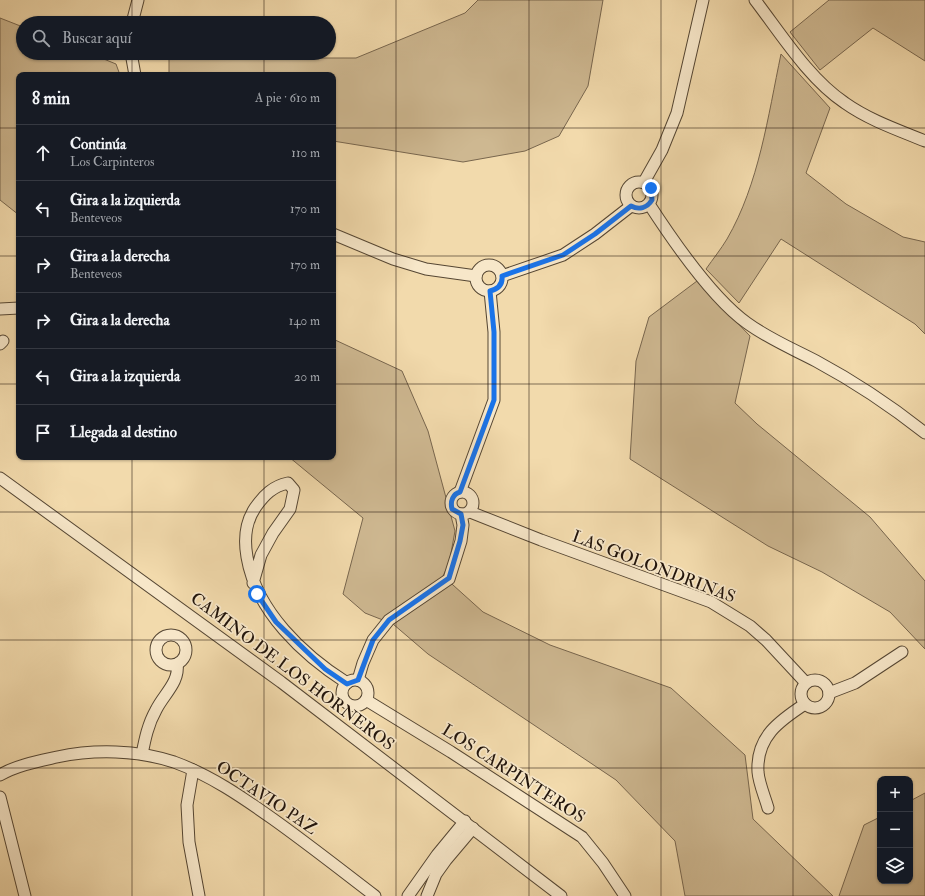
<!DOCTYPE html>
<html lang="es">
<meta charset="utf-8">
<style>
body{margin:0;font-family:"IM FELL Double Pica",serif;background:#242831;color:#f1f3f6}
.controls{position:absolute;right:12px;bottom:12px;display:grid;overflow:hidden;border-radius:8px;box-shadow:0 1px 3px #0004}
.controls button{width:36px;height:36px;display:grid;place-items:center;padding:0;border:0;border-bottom:1px solid #363941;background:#171b24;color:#f1f3f6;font:20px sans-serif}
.stop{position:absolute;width:12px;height:12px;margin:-9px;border:3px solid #1a73e8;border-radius:50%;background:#fff}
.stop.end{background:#1a73e8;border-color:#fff;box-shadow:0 1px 4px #0008}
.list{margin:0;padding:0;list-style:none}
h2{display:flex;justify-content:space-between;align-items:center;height:52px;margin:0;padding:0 16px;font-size:17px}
h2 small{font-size:13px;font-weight:400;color:#9ea1a6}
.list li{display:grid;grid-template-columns:26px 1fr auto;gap:12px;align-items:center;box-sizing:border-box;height:56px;padding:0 16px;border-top:1px solid #363941}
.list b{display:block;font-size:15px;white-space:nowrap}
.list p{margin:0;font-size:13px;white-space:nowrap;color:#9ea1a6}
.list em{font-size:13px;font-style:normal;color:#9ea1a6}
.icon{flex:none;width:22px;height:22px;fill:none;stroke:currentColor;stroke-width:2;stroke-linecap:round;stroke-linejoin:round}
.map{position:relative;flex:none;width:925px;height:896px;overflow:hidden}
.search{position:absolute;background:#171b24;box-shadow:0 1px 3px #0004;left:16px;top:16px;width:320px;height:44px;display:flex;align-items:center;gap:10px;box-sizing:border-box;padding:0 14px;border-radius:22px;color:#9ea1a6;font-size:15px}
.panel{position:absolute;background:#171b24;box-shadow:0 1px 3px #0004;left:16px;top:72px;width:320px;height:388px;border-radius:8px}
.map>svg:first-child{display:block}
.green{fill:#ceb891;stroke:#78664e}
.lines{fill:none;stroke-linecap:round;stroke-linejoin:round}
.minor-casing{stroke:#554633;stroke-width:13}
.minor{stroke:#f7e7c9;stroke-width:11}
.route{stroke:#1a73e8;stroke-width:5}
.grid{fill:none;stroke:#21140b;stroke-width:1;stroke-opacity:0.55}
.labels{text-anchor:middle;stroke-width:3.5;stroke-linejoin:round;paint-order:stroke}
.street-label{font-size:17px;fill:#21140b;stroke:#f7e7c9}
</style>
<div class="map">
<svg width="925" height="896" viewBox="0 0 925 896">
<rect width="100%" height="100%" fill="#f2daac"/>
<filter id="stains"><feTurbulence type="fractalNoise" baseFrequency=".005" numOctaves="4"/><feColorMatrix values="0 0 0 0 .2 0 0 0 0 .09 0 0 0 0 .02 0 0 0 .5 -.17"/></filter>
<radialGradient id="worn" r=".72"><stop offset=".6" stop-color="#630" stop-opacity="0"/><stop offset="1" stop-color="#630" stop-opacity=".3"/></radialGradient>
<g class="green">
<path d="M 478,0 L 603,0 L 588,86 L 559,136 L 525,151 L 463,162 L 333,141 L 333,75 L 169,75 L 169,56 L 215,58 L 356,58 L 465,13 Z"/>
<path d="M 829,0 L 925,0 L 925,61 L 873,28 L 820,70 L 790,32 Z"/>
<path d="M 0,18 L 23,27 L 23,53 L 89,53 L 116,64 L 120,75 L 19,75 L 19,215 L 0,200 Z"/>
<path d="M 781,54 L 830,108 L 806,173 L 846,204 L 903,237 L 925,242 L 925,334 L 915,324 L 781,239 L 739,303 L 706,269 C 713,259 721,249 727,239 C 759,184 768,116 781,54 Z"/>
<path d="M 697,281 L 750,336 L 735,403 L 757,424 L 870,517 L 925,581 L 925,649 L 890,612 L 822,572 L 768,546 L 630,459 L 636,361 L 649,317 Z"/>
<path d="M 333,339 L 402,371 L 428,431 L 455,531 L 449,564 L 443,576 L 483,612 L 550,645 L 671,688 L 745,755 L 753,819 L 833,896 L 685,896 L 675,841 L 616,780 L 428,654 L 393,624 L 365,613 L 343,594 L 363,518 L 289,457 L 333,457 Z"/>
<path d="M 925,793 L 925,896 L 839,896 L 864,825 L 880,817 L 880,881 L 910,881 L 910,801 Z"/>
</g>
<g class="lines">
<g class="minor-casing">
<g id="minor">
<path d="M 755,0 C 781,34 809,79 845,103 C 869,120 898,130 925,141"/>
<path d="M 132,23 L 138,0"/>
<path d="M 131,53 L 135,75"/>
<circle cx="639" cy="195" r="13"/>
<path d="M 644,182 L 662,150 L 677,113 L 703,0"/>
<path d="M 649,204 C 673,241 712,298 747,323 C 769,339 793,349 816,361 C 855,382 891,406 925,433"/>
<path d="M 333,234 L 393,259 L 426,269 L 476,276"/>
<circle cx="489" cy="278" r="13"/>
<path d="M 502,276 L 563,255 L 595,234 L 631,206"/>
<path d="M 0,309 L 19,308"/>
<path d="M 0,344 L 3,341"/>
<path d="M 0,478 L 281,682 L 561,896"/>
<circle cx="462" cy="503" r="11"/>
<path d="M 460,492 L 494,400 L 494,332 L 490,291"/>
<path d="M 470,512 L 541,540 L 711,602 L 750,626 L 766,640 L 806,683"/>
<path d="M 253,583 L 261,555 L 273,533 L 290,509 L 294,490 L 288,483 C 273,486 264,495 255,508 C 245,523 244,540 247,557 C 256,611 303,655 347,683"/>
<circle cx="171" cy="650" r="15"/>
<circle cx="815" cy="694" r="14"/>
<path d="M 358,680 L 363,663 L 373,640 L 389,620 L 449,579 L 461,541 L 463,525 L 461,514"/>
<circle cx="355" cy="693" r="13"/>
<path d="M 829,693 L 855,683 L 902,652"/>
<path d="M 366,700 L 451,752 L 582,837 L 603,863 L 625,896"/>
<path d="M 142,754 C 145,739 148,724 156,710 C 163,695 180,682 177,664"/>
<path d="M 193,770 L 187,805 L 189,842 L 199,896"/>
<path d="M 0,775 C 17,765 39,761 57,757 C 95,749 137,750 174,762 C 210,775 242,797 273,819 C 308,844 341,870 375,896"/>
<path d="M 0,797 L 25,896"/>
<path d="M 768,808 C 765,797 759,784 758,772 C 756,737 779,721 805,704"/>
<path d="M 408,896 L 437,855 L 465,821"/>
<path d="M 427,896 L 436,874 L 446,860 L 473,828"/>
</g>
</g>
<use href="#minor" class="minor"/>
</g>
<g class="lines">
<path class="route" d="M 257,594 L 276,622 L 325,669 L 347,684 L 358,680 L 373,640 L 389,620 L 449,578 L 460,541 L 463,525 L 461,514 L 452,509 C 450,501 453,494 460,492 L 494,400 L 494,332 L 490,291 C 498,289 503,285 502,276 L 563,255 L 595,234 L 631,206 C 639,210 647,208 652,200 L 651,188"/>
</g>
<path class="grid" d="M 132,0 L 132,23M 264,0 L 264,23M 396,0 L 396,896M 529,0 L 529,896M 661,0 L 661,896M 793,0 L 793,896M 132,53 L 132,75M 264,53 L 264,75M 0,128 L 19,128M 333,128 L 925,128M 0,256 L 19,256M 333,256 L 925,256M 0,384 L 19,384M 333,384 L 925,384M 132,457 L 132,896M 264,457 L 264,896M 0,512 L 925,512M 0,640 L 925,640M 0,768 L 925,768"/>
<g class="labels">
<g class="street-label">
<text transform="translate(654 566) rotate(21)" y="6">LAS GOLONDRINAS</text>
<text transform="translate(293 671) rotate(37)" y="6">CAMINO DE LOS HORNEROS</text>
<text transform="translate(514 773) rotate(33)" y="6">LOS CARPINTEROS</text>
<text transform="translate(267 797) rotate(34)" y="6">OCTAVIO PAZ</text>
</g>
</g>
<rect width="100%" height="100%" filter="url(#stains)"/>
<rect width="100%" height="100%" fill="url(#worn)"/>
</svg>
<div class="controls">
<button>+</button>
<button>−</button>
<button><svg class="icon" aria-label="layers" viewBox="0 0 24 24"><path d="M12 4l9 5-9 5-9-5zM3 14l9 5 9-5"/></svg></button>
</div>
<div class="stop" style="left:257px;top:594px"></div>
<div class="stop end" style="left:651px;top:188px"></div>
<div class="search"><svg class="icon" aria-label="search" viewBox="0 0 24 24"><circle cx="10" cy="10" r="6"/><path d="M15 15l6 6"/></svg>Buscar aquí</div>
<section class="panel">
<h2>8 min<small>A pie · 610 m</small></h2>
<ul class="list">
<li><svg class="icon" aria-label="ahead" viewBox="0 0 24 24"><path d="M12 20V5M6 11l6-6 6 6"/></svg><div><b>Continúa</b><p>Los Carpinteros</p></div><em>110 m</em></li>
<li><svg class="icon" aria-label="left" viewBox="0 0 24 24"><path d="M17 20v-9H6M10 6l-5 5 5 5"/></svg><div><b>Gira a la izquierda</b><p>Benteveos</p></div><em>170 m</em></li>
<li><svg class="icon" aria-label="right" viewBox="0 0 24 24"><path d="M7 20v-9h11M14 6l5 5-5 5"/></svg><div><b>Gira a la derecha</b><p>Benteveos</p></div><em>170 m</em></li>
<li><svg class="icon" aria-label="right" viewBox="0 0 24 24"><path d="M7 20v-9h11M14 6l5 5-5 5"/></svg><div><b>Gira a la derecha</b></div><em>140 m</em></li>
<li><svg class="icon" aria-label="left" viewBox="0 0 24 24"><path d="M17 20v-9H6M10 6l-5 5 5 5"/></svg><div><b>Gira a la izquierda</b></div><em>20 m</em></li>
<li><svg class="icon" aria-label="arrive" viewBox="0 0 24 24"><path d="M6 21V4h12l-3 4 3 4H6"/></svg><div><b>Llegada al destino</b></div></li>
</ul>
</section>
</div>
